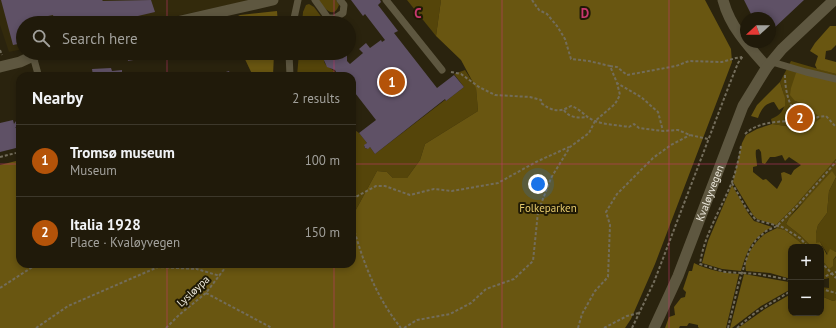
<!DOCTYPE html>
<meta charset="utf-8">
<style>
body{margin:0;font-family:"PT Sans",sans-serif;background:#282313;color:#f1f3f6}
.controls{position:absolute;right:12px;bottom:12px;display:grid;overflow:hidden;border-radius:8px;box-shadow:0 2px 6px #0003}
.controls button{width:36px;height:36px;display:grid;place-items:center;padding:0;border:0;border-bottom:1px solid #3d382b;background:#201a0a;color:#f1f3f6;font:20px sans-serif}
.compass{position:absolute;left:740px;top:12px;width:36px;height:36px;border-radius:50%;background:#201a0a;box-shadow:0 2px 6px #0003;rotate:249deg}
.you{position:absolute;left:538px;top:184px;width:14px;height:14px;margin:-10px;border:3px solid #fff;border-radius:50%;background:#1a73e8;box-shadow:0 0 0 6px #1a73e833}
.badge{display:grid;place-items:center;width:26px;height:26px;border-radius:50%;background:#b45309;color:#fff;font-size:13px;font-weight:700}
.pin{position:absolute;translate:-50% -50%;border:2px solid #fff;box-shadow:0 1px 4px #0006}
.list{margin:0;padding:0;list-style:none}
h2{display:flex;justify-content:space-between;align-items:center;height:52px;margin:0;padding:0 16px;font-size:17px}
h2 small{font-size:13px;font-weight:400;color:#a2a19c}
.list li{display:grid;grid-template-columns:26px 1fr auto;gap:12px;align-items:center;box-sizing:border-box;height:72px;padding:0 16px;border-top:1px solid #3d382b}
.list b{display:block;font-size:15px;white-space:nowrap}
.list p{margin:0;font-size:13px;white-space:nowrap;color:#a2a19c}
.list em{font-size:13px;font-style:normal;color:#a2a19c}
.icon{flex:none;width:22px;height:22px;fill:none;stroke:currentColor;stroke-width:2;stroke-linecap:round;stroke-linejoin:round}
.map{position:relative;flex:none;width:836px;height:328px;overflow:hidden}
.search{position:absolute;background:#201a0a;box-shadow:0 2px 6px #0003;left:16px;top:16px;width:340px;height:44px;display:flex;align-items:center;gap:10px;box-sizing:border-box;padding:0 14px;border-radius:22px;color:#a2a19c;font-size:15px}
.panel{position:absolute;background:#201a0a;box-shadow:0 2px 6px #0003;left:16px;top:72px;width:340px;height:196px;border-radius:12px}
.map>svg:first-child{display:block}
.built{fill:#332a0c}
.green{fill:#55450a}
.forest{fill:#695611;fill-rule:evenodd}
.building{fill:#5f5166}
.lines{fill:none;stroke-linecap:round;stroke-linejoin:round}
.path{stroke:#736d5b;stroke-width:2;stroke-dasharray:3 2;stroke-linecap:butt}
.service{stroke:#5e5740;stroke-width:7}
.minor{stroke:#5e5740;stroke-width:11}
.tertiary{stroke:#5e5740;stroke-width:11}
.grid{fill:none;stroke:#c8376e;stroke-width:1;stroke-opacity:0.55}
.labels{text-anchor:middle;stroke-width:4;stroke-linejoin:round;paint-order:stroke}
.street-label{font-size:11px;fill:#ebe7da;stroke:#201a05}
.park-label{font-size:11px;fill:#e5c96c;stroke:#201a05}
.grid-label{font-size:13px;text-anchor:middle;font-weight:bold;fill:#c8376e;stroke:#201a05;stroke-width:4;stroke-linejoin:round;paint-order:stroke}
</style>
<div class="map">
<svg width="836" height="328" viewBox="0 0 836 328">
<rect width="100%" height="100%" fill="#2a230e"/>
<path class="built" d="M 0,0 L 251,0 L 145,23 L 23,23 L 23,49 L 9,52 L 0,25 Z"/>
<g class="green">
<path d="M 318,0 L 336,0 L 339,5 C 333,21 324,7 318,0 Z"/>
<path d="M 407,0 L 441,0 L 436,36 Z"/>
<path d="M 309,4 L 314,7 L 326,23 L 302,23 L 303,12 L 306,5 Z"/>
<path d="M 299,53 L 325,53 C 321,68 330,65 337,74 L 334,76 L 297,76 Z"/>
<path d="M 791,61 L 836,74 L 836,82 L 795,101 L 803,104 L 822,118 L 803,131 L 796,131 L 786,126 L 772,124 L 771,119 C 790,112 785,97 780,82 Z"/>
<path d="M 465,70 L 476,87 L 478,111 L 425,144 L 420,160 L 407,178 L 393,178 L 387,172 L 377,171 L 352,217 L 352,128 L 359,133 L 367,143 L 364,146 L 365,148 L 367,149 L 370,147 L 375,154 L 445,100 L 446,101 L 464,87 L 454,74 Z"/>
<path d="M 836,159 L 836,252 L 830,250 L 828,255 L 820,242 L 816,244 L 816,233 L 818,225 L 827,213 L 829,191 L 836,177 C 819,191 795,204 786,224 L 800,235 L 812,247 L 806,247 L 785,230 L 777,228 L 776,225 L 794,207 Z"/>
<path d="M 836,257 L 836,300 L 833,301 L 821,296 L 821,287 L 829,288 L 829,278 L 821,280 L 821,259 L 829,269 L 833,260 Z"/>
</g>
<g class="forest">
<path d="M 441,0 L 705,0 L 731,49 L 732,62 L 655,264 L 631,319 L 625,328 L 0,328 L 0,165 L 20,160 L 20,264 L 352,264 L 352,217 L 377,171 L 387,172 L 393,178 L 407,178 L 420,160 L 425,144 L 478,111 L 476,88 L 461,60 L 436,36 Z"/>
<path d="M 277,11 L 278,23 L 235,23 L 234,18 L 240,15 Z"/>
<path d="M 830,26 L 836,26 L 836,45 L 831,50 L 826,51 L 825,59 L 836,62 L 836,74 L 817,69 L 815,65 L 818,56 L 810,51 L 815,43 Z"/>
<path d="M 242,53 L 274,53 L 273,76 L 253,76 Z"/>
<path d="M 796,73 L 802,73 L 836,82 L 836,159 L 794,207 L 776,225 L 757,219 L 753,215 L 733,182 L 742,143 L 746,135 L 757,129 L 772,124 L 786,126 L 796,131 L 803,131 L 821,118 L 803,104 L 795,101 L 790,95 L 791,88 ZM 759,149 L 761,152 L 762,163 L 765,164 L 770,157 L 775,157 L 782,155 L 785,161 L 789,157 L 801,165 L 794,170 L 791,175 L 784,172 L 781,173 L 782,180 L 777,189 L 766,179 L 763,180 L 753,172 L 753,167 L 757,166 C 757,160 755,156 756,150 Z"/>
<path d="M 780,82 L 785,98 L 785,106 L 779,110 L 774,102 C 765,103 761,110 758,118 L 751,116 L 757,105 Z"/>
<path d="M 832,171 L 836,177 L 829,191 L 827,213 L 818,225 L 816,233 L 816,243 L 820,242 L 827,255 L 830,249 L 836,252 L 836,256 L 833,260 L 833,266 L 829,269 L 821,259 L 821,247 L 812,247 L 800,235 L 786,224 L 789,218 Z"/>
<path d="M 732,185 L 748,213 L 754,221 L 772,227 C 752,238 747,250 741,271 L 722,269 L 702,263 L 708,241 Z"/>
<path d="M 777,228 L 785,230 L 806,247 L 791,247 L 791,279 L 770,273 L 746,271 C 743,258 755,241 765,234 C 768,232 773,230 777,228 Z"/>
<path d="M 694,263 C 708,270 723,273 739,274 L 726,328 L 699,328 L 698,327 L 698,325 L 689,323 L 687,326 L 680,326 L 679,328 L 665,328 L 669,317 L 675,315 L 674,307 L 681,298 L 685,297 L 686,292 L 683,289 L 689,271 L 692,271 Z"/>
<path d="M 744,274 L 789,282 L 791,284 L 791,289 L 761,306 L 732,328 L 730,328 Z"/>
<path d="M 791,294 L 791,313 L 821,313 L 821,296 L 833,301 L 836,300 L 836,328 L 738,328 L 765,309 Z"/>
</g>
<g class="building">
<path d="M 1,0 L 102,0 L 103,1 L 151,0 L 155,12 L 108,23 L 55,23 L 53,15 L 48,16 L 49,23 L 23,23 L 23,43 L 13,45 Z"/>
<path d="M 351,0 L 380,0 L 381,2 L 378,5 L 398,31 L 394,33 L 437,88 L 454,75 L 464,87 L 446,101 L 445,99 L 375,154 L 370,147 L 368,149 L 365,148 L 364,145 L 367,143 L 359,133 L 376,120 L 352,89 L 352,76 L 334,76 L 337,74 L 335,70 L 327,67 L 323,58 L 324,53 L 347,53 L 347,61 L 350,64 L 363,53 L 359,49 L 366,43 L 370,48 L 381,40 L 382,42 L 385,40 L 365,14 L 363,16 Z"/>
<path d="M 744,0 L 804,0 L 772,30 L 770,28 L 770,18 L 753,18 Z"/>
<path d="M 218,20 L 218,23 L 209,23 L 209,22 Z"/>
<path d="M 127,53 L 138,53 L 139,59 L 128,61 Z"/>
<path d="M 202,53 L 223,53 L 223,54 L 203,57 Z"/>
<path d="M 111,68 L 112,71 L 122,70 L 122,76 L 93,76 L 92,69 Z"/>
<path d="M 229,71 L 231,76 L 213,76 Z"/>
<path d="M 165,72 L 166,74 L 174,72 L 175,76 L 162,76 L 161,73 Z"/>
<path d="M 20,115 L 20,122 L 15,128 L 20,126 L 20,147 L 0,152 L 0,123 L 13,120 L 14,124 Z"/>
</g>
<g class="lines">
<g class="path">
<path d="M 532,0 L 539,10 L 547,14 L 557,26 L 565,39 L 571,59 L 589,61 L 610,66 L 617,83 L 641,97 L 658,112 L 663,131"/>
<path d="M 0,50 L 2,55"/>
<path d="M 610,66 L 617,67 L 627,75 L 676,66 L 689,61 L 722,62 L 736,58 L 742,57"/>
<path d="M 451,72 L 461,74 L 479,87 L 495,95 L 530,97 L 541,100 L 541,103 C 552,111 559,113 571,106 C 581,109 586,118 595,121 C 605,125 619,125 629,127 L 634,124 L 639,128 L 663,131 L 678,130 L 690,135 L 708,139"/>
<path d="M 785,75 C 785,86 787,99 793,109"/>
<circle cx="800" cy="118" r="12"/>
<path d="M 564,110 C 569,118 579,118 588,117"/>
<path d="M 812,120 L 818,117 L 826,116 L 836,127"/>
<path d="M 745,134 C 757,123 773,122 789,121"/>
<path d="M 741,146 C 739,158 736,171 732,182 C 721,209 704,235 700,264 L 725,272 L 758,274 L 791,280"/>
<path d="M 0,157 L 20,152"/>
<path d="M 732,183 L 746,208 L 756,220 L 782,227 L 800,238 L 808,247"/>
<path d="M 352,199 L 376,186 L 385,186 L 410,195 L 434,189 L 452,191 L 498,183 L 536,162 L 569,147"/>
<path d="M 352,222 C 362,260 376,297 401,328"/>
<path d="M 821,262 L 836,278"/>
<path d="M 193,264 L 197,269 L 220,276"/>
<path d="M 821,278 L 836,272"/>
<path d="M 0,288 L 37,264"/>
<path d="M 821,289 L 836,293"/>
<path d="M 206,293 L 272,328"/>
<path d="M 36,328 L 68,306 L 158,267 L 197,269"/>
<path d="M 166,328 L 179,315 L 206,293 L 228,264"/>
<path d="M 404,328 L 417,320 L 450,314 L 471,303 L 486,289 L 514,279 L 533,261 L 538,212 L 551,178 L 570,147 L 589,133 L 595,121 L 615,104 L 620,95 L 617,83"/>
<path d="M 578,328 L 582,314 L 595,291 L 608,277 L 610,225 L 606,212 L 617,194 L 653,158 L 671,145 L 690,135"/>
<path d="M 604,328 L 627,316 L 639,313"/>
<path d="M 632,328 L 654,282 L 730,83 L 738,63 L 743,56"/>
<path d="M 728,328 L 739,282 L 749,251 L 756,240 L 766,231 L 777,226 L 797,206 L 836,162"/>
<path d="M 737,328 L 756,312 L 791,291"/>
</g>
<g class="service">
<path d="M 315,0 L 328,18 L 335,18 L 343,13 L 344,5 L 340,0"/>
<path d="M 386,0 L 442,70"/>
<path d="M 293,23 L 298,0"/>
<path d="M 289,53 L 290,76"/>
<path d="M 33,56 L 38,74"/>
<path d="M 772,62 L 806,72 L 836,79"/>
</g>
<g class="minor">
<path d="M 172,23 L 273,0"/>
<path d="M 0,67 L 20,62 L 33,56 L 43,53"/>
</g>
<g class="tertiary">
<path d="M 723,0 C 730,27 749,47 767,67"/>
<path id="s1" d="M 654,328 L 678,276 L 743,106 L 767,67 L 782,49 L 834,0"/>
</g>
</g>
<path class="grid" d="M 167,0 L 167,23M 334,0 L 334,23M 502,0 L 502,328M 669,0 L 669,328M 167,53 L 167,76M 334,53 L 334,76M 0,164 L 20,164M 352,164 L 836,164M 167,264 L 167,328M 334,264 L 334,328"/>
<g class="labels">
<g class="street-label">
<text dy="4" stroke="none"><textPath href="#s1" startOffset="146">Kvaløyvegen</textPath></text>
<text transform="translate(193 291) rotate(-43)" y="4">Lysløypa</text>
</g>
<g class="park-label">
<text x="548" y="212">Folkeparken</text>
</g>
</g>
<g class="grid-label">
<text x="418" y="18">C</text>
<text x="585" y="18">D</text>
</g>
</svg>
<div class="controls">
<button>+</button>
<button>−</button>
</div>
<svg class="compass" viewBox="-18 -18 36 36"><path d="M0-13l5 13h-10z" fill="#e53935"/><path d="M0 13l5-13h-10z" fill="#a2a19c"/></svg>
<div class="you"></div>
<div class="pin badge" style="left:392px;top:82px">1</div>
<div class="pin badge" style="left:800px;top:118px">2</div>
<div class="search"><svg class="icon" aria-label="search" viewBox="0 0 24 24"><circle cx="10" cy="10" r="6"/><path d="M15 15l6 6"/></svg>Search here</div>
<section class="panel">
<h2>Nearby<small>2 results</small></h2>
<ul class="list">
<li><span class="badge">1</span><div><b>Tromsø museum</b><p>Museum</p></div><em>100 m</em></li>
<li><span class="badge">2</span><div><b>Italia 1928</b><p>Place · Kvaløyvegen</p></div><em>150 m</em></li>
</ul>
</section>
</div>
